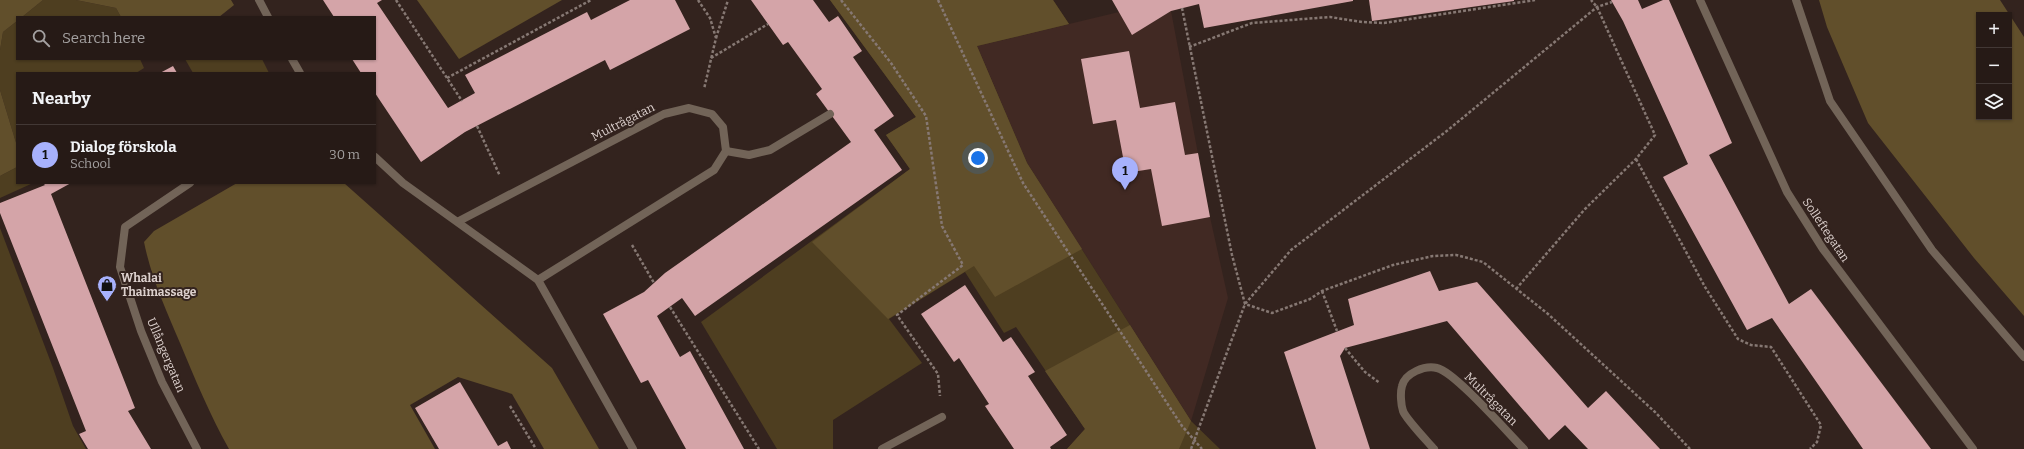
<!DOCTYPE html>
<meta charset="utf-8">
<style>
body{margin:0;font-family:Bitter,serif;background:#322723;color:#f1f3f6}
.controls{position:absolute;right:12px;top:12px;display:grid;overflow:hidden;border-radius:0px;box-shadow:0 1px 3px #0004}
.controls button{width:36px;height:36px;display:grid;place-items:center;padding:0;border:0;border-bottom:1px solid #423835;background:#261a16;color:#f1f3f6;font:20px sans-serif}
.you{position:absolute;left:978px;top:158px;width:14px;height:14px;margin:-10px;border:3px solid #fff;border-radius:50%;background:#1a73e8;box-shadow:0 0 0 6px #1a73e833}
.badge{display:grid;place-items:center;width:26px;height:26px;border-radius:50%;background:#a7b1fc;color:#111;font-size:13px;font-weight:700}
.pin{position:absolute;translate:-50% -33px;filter:drop-shadow(0 1px 2px #0008)}
.pin::after{content:'';position:absolute;top:21px;width:14px;height:12px;background:inherit;clip-path:polygon(0 0,100% 0,50% 100%)}
.list{margin:0;padding:0;list-style:none}
h2{display:flex;justify-content:space-between;align-items:center;height:52px;margin:0;padding:0 16px;font-size:17px}
h2 small{font-size:13px;font-weight:400;color:#a4a1a1}
.list li{display:grid;grid-template-columns:26px 1fr auto;gap:12px;align-items:center;box-sizing:border-box;height:60px;padding:0 16px;border-top:1px solid #423835}
.list b{display:block;font-size:15px;white-space:nowrap}
.list p{margin:0;font-size:13px;white-space:nowrap;color:#a4a1a1}
.list em{font-size:13px;font-style:normal;color:#a4a1a1}
.icon{flex:none;width:22px;height:22px;fill:none;stroke:currentColor;stroke-width:2;stroke-linecap:round;stroke-linejoin:round}
.map{position:relative;flex:none;width:2024px;height:449px;overflow:hidden}
.search{position:absolute;background:#261a16;box-shadow:0 1px 3px #0004;left:16px;top:16px;width:360px;height:44px;display:flex;align-items:center;gap:10px;box-sizing:border-box;padding:0 14px;border-radius:0px;color:#a4a1a1;font-size:15px}
.panel{position:absolute;background:#261a16;box-shadow:0 1px 3px #0004;left:16px;top:72px;width:360px;height:112px;border-radius:0px}
.map>svg:first-child{display:block}
.built{fill:#412923}
.green{fill:#4e3e20}
.forest{fill:#614f2b;fill-rule:evenodd}
.building{fill:#d4a4a8}
.lines{fill:none;stroke-linecap:round;stroke-linejoin:round}
.path{stroke:#867873;stroke-width:2.5;stroke-dasharray:3 2;stroke-linecap:butt}
.pedestrian{stroke:#726458;stroke-width:8}
.minor{stroke:#726458;stroke-width:8}
.labels{text-anchor:middle;stroke-width:4;stroke-linejoin:round;paint-order:stroke}
.street-label{font-size:12px;fill:#dcd0cd;stroke:#33231e}
.poi-label{font-size:12px;font-weight:bold;fill:#dcd0cd;stroke:#33231e;text-anchor:start}
</style>
<div class="map">
<svg width="2024" height="449" viewBox="0 0 2024 449">
<rect width="100%" height="100%" fill="#33231e"/>
<path class="built" d="M 1171,11 L 1210,217 L 1228,298 L 1191,421 L 1027,163 L 977,46 L 1119,12 L 1132,34 Z"/>
<g class="green">
<path d="M 43,0 L 76,0 L 116,8 L 121,17 L 22,17 Z"/>
<path d="M 830,0 L 1053,0 L 1069,24 L 977,46 L 1027,163 L 1191,421 L 1220,449 L 1067,449 L 1085,429 L 1016,327 L 1004,333 L 965,272 L 889,319 L 922,363 L 833,420 L 833,449 L 777,449 L 701,322 L 910,169 L 886,135 L 916,117 Z"/>
<path d="M 17,21 L 17,59 L 140,59 L 144,68 L 136,73 L 17,73 L 17,146 L 0,90 L 0,50 L 3,32 Z"/>
<path d="M 185,59 L 262,59 L 269,73 L 193,73 Z"/>
<path d="M 17,167 L 17,183 L 33,183 L 0,198 L 0,176 Z"/>
<path d="M 0,228 L 53,368 L 73,426 L 86,449 L 0,449 Z"/>
</g>
<g class="forest">
<path d="M 0,0 L 43,0 L 22,17 L 17,17 L 17,21 L 3,32 L 0,50 Z"/>
<path d="M 76,0 L 231,0 L 234,5 L 219,17 L 121,17 L 116,8 Z"/>
<path d="M 417,0 L 562,0 L 459,59 Z"/>
<path d="M 830,0 L 1053,0 L 1069,24 L 977,46 L 1027,163 L 1082,249 L 995,297 L 974,266 L 888,319 L 812,242 L 910,169 L 886,135 L 916,117 Z"/>
<path d="M 1819,0 L 2000,0 L 2024,37 L 2024,316 L 1974,258 L 1868,123 L 1827,27 ZM 1979,15 L 2009,15 L 2009,117 L 1979,117 Z"/>
<path d="M 0,90 L 17,146 L 17,167 L 0,176 Z"/>
<path d="M 237,183 L 344,183 L 552,368 L 599,449 L 544,449 L 512,394 L 458,377 L 410,405 L 435,449 L 229,449 C 210,415 195,379 180,343 C 166,310 151,277 144,242 L 154,231 Z"/>
<path d="M 1130,325 L 1191,421 L 1179,449 L 1067,449 L 1085,429 L 1045,371 Z"/>
</g>
<g class="building">
<path d="M 323,0 L 382,0 L 377,3 L 448,108 L 475,93 L 465,75 L 587,12 L 591,20 L 630,0 L 675,0 L 690,29 L 610,70 L 605,60 L 465,132 L 421,162 L 375,93 L 375,73 L 361,73 L 352,59 L 375,59 L 375,17 L 334,17 Z"/>
<path d="M 751,0 L 813,0 L 829,22 L 838,16 L 862,51 L 853,57 L 894,116 L 874,130 L 902,170 L 695,316 L 682,298 L 657,316 L 680,357 L 690,351 L 744,449 L 686,449 L 648,380 L 641,383 L 603,314 L 644,292 L 665,273 L 851,142 L 816,94 L 822,89 L 788,42 L 783,45 Z"/>
<path d="M 1112,0 L 1353,0 L 1353,1 L 1204,28 L 1199,4 L 1171,11 L 1132,35 Z"/>
<path d="M 1369,0 L 1514,0 L 1514,1 L 1372,21 Z"/>
<path d="M 1611,0 L 1638,0 L 1642,9 L 1663,0 L 1669,0 L 1732,143 L 1709,155 L 1789,304 L 1811,289 L 1931,449 L 1863,449 L 1772,318 L 1747,330 L 1663,177 L 1688,164 L 1623,21 Z"/>
<path d="M 1129,51 L 1140,108 L 1175,102 L 1185,155 L 1198,153 L 1210,217 L 1162,226 L 1151,169 L 1126,173 L 1116,120 L 1093,124 L 1081,59 Z"/>
<path d="M 173,66 L 177,73 L 160,73 Z"/>
<path d="M 43,183 L 71,183 L 51,194 L 135,408 L 128,411 L 151,449 L 88,449 L 79,434 L 86,431 L 0,213 L 0,203 L 45,185 Z"/>
<path d="M 1430,271 L 1439,291 L 1477,282 L 1588,408 L 1606,391 L 1660,449 L 1588,449 L 1565,425 L 1549,440 L 1447,321 L 1345,348 L 1340,356 L 1370,449 L 1316,449 L 1284,352 L 1354,325 L 1348,299 Z"/>
<path d="M 965,285 L 1003,342 L 1011,337 L 1035,372 L 1028,376 L 1067,435 L 1050,447 L 1051,449 L 1014,449 L 985,406 L 989,404 L 959,358 L 954,362 L 921,314 Z"/>
<path d="M 460,382 L 498,446 L 507,441 L 511,449 L 439,449 L 415,408 Z"/>
</g>
<g class="lines">
<g class="path">
<path d="M 396,0 L 462,101"/>
<path d="M 698,0 L 710,18 L 716,38 L 704,89"/>
<path d="M 841,0 L 891,63 L 926,116 L 942,226 L 963,265 L 897,315 L 938,374 L 940,396"/>
<path d="M 938,0 L 1023,183 L 1182,426 L 1202,449"/>
<path d="M 1182,8 L 1232,255 L 1245,304 L 1272,313 L 1310,299 L 1322,291 L 1393,265 L 1433,256 L 1456,255 L 1483,262 L 1548,314 L 1655,412 L 1690,449"/>
<path d="M 716,38 L 728,0"/>
<path d="M 1189,47 L 1252,23 L 1330,17 L 1362,22 L 1384,23 L 1535,0"/>
<path d="M 711,58 L 768,24"/>
<path d="M 447,78 L 591,0"/>
<path d="M 477,126 L 500,176"/>
<path d="M 1636,159 L 1705,287 L 1738,339 L 1751,345 L 1771,347 L 1821,425 L 1817,442 L 1810,449"/>
<path d="M 632,245 L 654,283"/>
<path d="M 1516,289 L 1585,209 L 1636,159 L 1655,135 L 1597,7 L 1591,0"/>
<path d="M 1322,291 L 1337,331"/>
<path d="M 670,307 L 759,449"/>
<path d="M 1345,348 L 1365,372 L 1380,383"/>
<path d="M 510,406 L 536,449"/>
<path d="M 1191,449 L 1245,304 L 1291,250 L 1448,130 L 1597,7 L 1612,2"/>
</g>
<path class="pedestrian" d="M 726,151 L 749,155 L 770,150 L 830,114"/>
<g class="minor">
<path d="M 259,0 L 268,17"/>
<path d="M 1700,0 L 1787,192 L 1823,249 L 1973,449"/>
<path d="M 1796,0 L 1830,101 L 1932,250 L 2024,357"/>
<path d="M 292,59 L 300,73"/>
<path d="M 375,157 L 403,183 L 538,280 L 633,449"/>
<path d="M 190,183 L 125,227 L 120,267 L 141,331 L 162,382 L 197,449"/>
<path d="M 459,221 L 664,114 L 689,108 L 712,114 L 723,127 L 726,151 L 714,170 L 538,280"/>
<path d="M 882,449 L 942,417"/>
<path d="M 1434,449 C 1427,441 1406,419 1403,411 C 1401,405 1400,393 1402,386 C 1405,373 1425,365 1437,368 C 1455,372 1508,433 1524,449"/>
</g>
</g>
<defs>
<g id="shop-pin" transform="scale(1)"><path d="M0 17L-7.5 6A9.5 9.5 0 1 1 7.5 6Z" fill="#a7b1fc" stroke="#33231e"/><path d="M-5-2.5h2.3a2.7 3.5 0 0 1 5.4 0H5L5.5 6h-11ZM-1.5-2.5h3a1.5 2.3 0 0 0-3 0Z" fill="#111"/></g>
</defs>
<g fill-rule="evenodd">
<use href="#shop-pin" x="107" y="285"/>
</g>
<g class="labels">
<g class="street-label">
<text transform="translate(623 122) rotate(-27)" y="4">Multrågatan</text>
<text transform="translate(1826 230) rotate(56)" y="4">Solleftegatan</text>
<text transform="translate(166 355) rotate(67)" y="4">Ullångergatan</text>
<text transform="translate(1491 399) rotate(45)" y="4">Multrågatan</text>
</g>
<g class="poi-label">
<text x="121" y="282">Whalai<tspan x="121" dy="14">Thaimassage</tspan></text>
</g>
</g>
</svg>
<div class="controls">
<button>+</button>
<button>−</button>
<button><svg class="icon" aria-label="layers" viewBox="0 0 24 24"><path d="M12 4l9 5-9 5-9-5zM3 14l9 5 9-5"/></svg></button>
</div>
<div class="you"></div>
<div class="pin badge" style="left:1125px;top:190px">1</div>
<div class="search"><svg class="icon" aria-label="search" viewBox="0 0 24 24"><circle cx="10" cy="10" r="6"/><path d="M15 15l6 6"/></svg>Search here</div>
<section class="panel">
<h2>Nearby<small></small></h2>
<ul class="list">
<li><span class="badge">1</span><div><b>Dialog förskola</b><p>School</p></div><em>30 m</em></li>
</ul>
</section>
</div>
